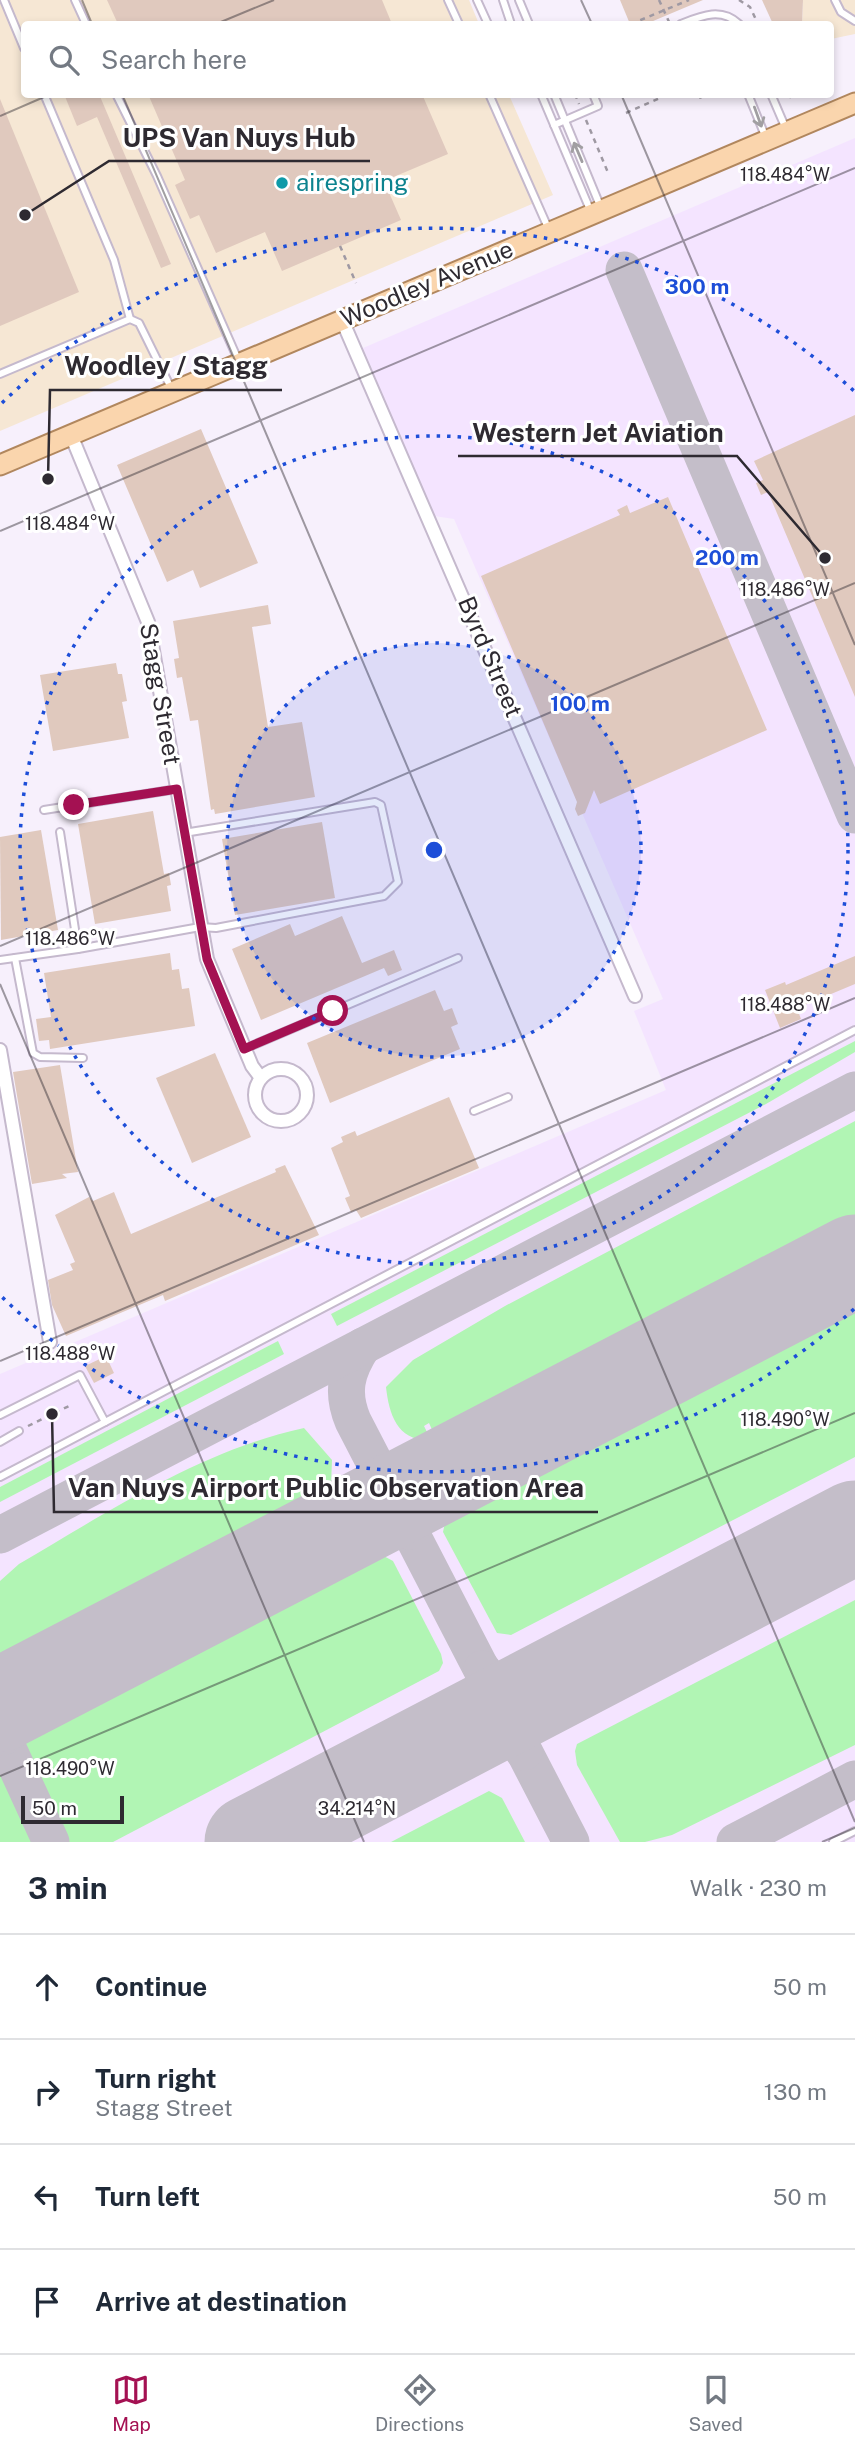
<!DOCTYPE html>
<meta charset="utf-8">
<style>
body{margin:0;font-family:"Public Sans",sans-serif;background:#f6f6f7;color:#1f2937}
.scale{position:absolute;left:21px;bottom:18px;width:103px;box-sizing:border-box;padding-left:7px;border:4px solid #2e2a31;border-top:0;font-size:19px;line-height:24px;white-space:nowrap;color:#2e2a31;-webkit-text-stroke:5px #fff;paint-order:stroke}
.stop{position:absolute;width:21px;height:21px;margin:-16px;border:5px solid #a41152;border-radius:50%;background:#fff}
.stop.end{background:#a41152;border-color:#fff;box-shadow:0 2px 7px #0008}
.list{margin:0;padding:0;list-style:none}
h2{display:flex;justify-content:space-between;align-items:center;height:91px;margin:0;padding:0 28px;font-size:30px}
h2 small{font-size:23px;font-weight:400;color:#747a83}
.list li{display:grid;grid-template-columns:46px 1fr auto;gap:21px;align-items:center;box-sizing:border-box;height:105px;padding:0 28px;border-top:2px solid #e0e1e3}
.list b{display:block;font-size:26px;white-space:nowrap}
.list p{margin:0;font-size:23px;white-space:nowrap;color:#747a83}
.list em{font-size:23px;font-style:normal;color:#747a83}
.icon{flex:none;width:38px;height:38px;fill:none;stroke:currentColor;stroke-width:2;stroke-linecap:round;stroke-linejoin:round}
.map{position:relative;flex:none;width:855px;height:1842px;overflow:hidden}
.search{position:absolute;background:#fff;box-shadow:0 4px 10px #0003;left:21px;right:21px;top:21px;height:77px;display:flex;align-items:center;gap:18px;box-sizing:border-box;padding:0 24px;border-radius:7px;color:#747a83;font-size:26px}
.sheet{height:511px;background:#fff}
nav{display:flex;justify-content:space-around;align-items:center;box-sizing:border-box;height:98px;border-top:2px solid #e0e1e3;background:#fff;font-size:19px;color:#747a83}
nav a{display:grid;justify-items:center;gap:4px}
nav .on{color:#a41152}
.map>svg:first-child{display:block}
.industrial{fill:#f6e7d4}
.built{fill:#f4e4ff}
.green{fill:#b1f5b4}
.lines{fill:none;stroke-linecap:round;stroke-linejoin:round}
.taxiway{stroke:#c4bec9;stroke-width:37}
.runway{stroke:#c4bec9;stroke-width:93}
.building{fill:#e0c9be}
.lane-casing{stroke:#c5b9cd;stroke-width:10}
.street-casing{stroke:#c5b9cd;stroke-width:16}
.primary-casing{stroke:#b1875e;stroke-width:23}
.path{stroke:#9f99a3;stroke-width:2.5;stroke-dasharray:5 5;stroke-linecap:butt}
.lane{stroke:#fff;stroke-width:6}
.street{stroke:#fff;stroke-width:12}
.primary{stroke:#fad5ad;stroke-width:19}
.oneway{stroke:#a19fa2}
.route{stroke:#a41152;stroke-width:9}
.ticks{fill:none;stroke:#2e2a31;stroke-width:2;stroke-opacity:0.45}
.ring{fill:none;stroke:#1d4ed8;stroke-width:3.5;stroke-dasharray:3.5 7}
.culture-dot{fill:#0f9aa8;stroke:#fff;stroke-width:2.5}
.labels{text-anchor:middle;stroke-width:6;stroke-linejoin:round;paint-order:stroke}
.culture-label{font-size:24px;fill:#0d838f;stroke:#fff;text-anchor:start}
.street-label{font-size:24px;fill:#2e2a31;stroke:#fff}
.ticks-label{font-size:18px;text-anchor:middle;fill:#2e2a31;stroke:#fff;stroke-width:6;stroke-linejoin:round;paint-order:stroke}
.centre{fill:#1d4ed8;stroke:#fff;stroke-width:3.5}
.ring-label{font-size:21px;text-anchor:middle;font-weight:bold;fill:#1d4ed8;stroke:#fff;stroke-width:6;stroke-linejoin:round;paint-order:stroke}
.leader{fill:none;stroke:#2e2a31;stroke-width:2.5}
.callout-dot{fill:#2e2a31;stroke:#fff;stroke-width:2.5}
.callout-label{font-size:26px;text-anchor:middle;font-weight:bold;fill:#2e2a31;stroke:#fff;stroke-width:6;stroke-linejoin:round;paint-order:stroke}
</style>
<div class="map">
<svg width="855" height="1842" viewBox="0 0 855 1842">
<rect width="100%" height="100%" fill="#f7f0fc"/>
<g class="industrial">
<path d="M 0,0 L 469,0 L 479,24 L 24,24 L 24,94 L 509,95 L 553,195 L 0,431 Z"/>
<path d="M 803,0 L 855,0 L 855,34 L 831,39 L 830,24 L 802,24 Z"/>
</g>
<path class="built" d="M 855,138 L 855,1842 L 0,1842 L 0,1374 L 666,1090 L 634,1011 L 663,999 L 454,519 L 434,516 L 363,348 Z"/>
<g class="green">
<path d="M 855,1041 L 855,1052 L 766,1104 L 337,1326 L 331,1314 Z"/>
<path d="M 855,1121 L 855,1224 L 438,1443 L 429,1423 L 424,1426 L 431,1440 C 398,1442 389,1415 386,1387 L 413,1360 L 505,1306 Z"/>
<path d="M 855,1297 L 855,1457 L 511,1635 L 497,1633 L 443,1532 L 446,1518 L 461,1501 Z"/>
<path d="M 278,1341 L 284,1354 L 0,1502 L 0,1487 Z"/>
<path d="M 304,1428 L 332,1460 L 331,1485 L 320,1499 L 322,1503 L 0,1670 L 0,1581 L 19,1564 C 108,1512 202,1450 304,1428 Z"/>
<path d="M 364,1553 L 380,1554 L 393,1561 L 441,1654 L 443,1663 L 439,1671 L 113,1842 L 68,1842 L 26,1752 L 25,1729 Z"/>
<path d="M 855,1600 L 855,1745 L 672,1835 L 645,1842 L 620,1842 L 577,1765 L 575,1751 L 577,1744 Z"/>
<path d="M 0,1769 L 33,1842 L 0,1842 Z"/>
<path d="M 489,1791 L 502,1798 L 525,1842 L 391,1842 Z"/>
</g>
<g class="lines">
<g class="taxiway">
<path d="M 624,270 L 855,815"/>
<path d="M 363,1346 C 346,1372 341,1392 353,1421 L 571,1842"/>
<path d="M 358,1519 L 381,1495 L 379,1474"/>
<path d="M 409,1531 C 401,1508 408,1496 427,1483"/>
<path d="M 0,1535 L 855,1090"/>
<path d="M 482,1669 C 498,1693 519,1695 546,1688"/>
<path d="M 0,1731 L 51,1842"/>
<path d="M 453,1736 C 482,1727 506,1725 524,1752"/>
<path d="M 3,1737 C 0,1714 11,1704 28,1691"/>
<path d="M 735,1842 L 855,1779"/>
</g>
<g class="runway">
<path d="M 0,1705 L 855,1261"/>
<path d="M 251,1842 L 855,1527"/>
</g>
</g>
<g class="building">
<path d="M 107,0 L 382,0 L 392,24 L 118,24 Z"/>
<path d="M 620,0 L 703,0 L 646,24 L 630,24 Z"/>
<path d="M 762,0 L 803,0 L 802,24 L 773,24 Z"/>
<path d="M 64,94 L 99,94 L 171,264 L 161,268 L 97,117 L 77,126 Z"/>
<path d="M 148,94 L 422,94 L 448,154 L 384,181 L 401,220 L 282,271 L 265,232 L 216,253 L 199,215 L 190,219 L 175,185 L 185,180 Z"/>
<path d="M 0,99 L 79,292 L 0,326 Z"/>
<path d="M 855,415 L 855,697 L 768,492 L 761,495 L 756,483 L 763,480 L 754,461 Z"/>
<path d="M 201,429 L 258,563 L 200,588 L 193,570 L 167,582 L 117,465 Z"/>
<path d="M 668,497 L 767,730 L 600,804 L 594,790 L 585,813 L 578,816 L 575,809 L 577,802 L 481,576 L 620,515 L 617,510 L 627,505 L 630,513 Z"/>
<path d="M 268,605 L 271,624 L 252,627 L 268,727 L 302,722 L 315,797 L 215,814 L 214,809 L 211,810 L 198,720 L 190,721 L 182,677 L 177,678 L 174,659 L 179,658 L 173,621 Z"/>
<path d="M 116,663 L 118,674 L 122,674 L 127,701 L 122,702 L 129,738 L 53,751 L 40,675 Z"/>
<path d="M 153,811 L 164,874 L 169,873 L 171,885 L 167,886 L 171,911 L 95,924 L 78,824 Z"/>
<path d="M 322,822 L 335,898 L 235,915 L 222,839 Z"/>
<path d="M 41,830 L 58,930 L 1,940 L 0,837 Z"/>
<path d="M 342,916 L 362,963 L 394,950 L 402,970 L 388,976 L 384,968 L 261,1020 L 232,949 L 290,924 L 295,936 Z"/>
<path d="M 170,953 L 172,970 L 179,969 L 182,989 L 189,988 L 195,1026 L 50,1049 L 49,1040 L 39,1041 L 36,1019 L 51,1017 L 44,973 Z"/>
<path d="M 855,956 L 855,984 L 800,1007 L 798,1011 L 801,1019 L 780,1028 L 765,990 L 785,982 L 786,985 Z"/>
<path d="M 435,990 L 444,1011 L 452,1008 L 458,1024 L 451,1027 L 460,1049 L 330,1103 L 307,1043 Z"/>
<path d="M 215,1053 L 251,1137 L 192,1163 L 156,1078 Z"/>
<path d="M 60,1065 L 78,1172 L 62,1174 L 67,1178 L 32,1184 L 13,1072 Z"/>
<path d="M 449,1097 L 479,1168 L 361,1218 L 356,1210 L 351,1212 L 345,1198 L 350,1196 L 331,1148 L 343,1142 L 341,1137 L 355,1131 L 357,1136 Z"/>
<path d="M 285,1165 L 319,1235 L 165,1301 L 163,1295 L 66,1336 L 52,1305 L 48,1280 L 73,1270 L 70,1264 L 75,1262 L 55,1215 L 89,1197 L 93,1201 L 114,1192 L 131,1234 L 276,1172 L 275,1169 Z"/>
<path d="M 106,1356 L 114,1373 L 94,1383 L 85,1366 Z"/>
</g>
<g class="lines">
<g class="lane-casing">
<g id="lane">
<path d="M 4,0 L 24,48"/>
<path d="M 75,0 L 86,24"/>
<path d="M 448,0 L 459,24"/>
<path d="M 477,0 L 488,24"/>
<path d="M 503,0 L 511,24"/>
<path d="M 519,0 L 529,24"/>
<path d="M 835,0 L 841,12 L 855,21"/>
<path d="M 681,24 C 701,16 721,7 739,24"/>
<path d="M 44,94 L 114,260 L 130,319"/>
<path d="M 116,94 L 157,176 L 239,362"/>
<path d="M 489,94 L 549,230"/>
<path d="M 541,94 L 591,212"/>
<path d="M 554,94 L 601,208"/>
<path d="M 748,94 L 766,138"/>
<path d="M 771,94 L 786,129"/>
<path d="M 554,125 L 598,106 L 593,94"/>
<path d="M 0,374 L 130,319 L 139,323 L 172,390"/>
<path d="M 44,810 L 177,789"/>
<path d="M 60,832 L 78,949 L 200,927 L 216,928 L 384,896 L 398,882 L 381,805 L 375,802 L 184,833"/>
<path d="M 15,958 L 33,1053 L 40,1057 L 83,1058"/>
<path d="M 0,960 L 78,949"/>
<path d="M 244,1049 L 458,958"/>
<path d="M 474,1111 L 508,1097"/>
<path d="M 0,1415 L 80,1375 L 105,1422"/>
<path d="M 0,1442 L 19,1431"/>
<path d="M 0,1477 L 855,1030"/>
<path d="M 833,1842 L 855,1831"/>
</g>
</g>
<g class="street-casing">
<g id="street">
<path d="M 342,320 L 635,996"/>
<path d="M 71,435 L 148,622 L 207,959 L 252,1066 L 261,1078"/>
<path d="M 0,1050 L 50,1342"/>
<circle cx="281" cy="1095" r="26"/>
</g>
</g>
<g class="primary-casing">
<path id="primary" d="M 0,465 L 855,103"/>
</g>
<g class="path">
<path d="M 659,0 L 670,24"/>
<path d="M 739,0 L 750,7 L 758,24"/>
<path d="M 631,24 L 689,0"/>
<path d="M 575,94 L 579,104"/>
<path d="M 699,94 L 702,102"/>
<path d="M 789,94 L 791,98"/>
<path d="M 626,113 L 669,94"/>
<path d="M 586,120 L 609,175"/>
<path d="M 340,246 L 356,283"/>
<path d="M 28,1426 L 71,1405"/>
</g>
<use href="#lane" class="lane"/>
<use href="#street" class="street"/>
<use href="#primary" class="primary"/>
</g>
<defs><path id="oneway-shaft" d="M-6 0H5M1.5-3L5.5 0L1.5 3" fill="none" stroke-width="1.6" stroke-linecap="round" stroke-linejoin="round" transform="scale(1.75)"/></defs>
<g class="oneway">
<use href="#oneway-shaft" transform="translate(758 117) rotate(70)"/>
<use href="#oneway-shaft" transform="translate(578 152) rotate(-113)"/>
</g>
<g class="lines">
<path class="route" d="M 74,805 L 177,789 L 207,959 L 244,1049 L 333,1011"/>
</g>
<path class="ticks" d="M 82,0 L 92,24M 581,0 L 592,24M 216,24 L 274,0M 122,94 L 855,1822M 621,94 L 855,645M 0,116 L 51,94M 0,531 L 855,168M 0,946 L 855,583M 0,984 L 364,1842M 0,1361 L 855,998M 0,1776 L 855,1413M 822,1842 L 855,1828"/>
<circle cx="434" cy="850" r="207" fill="#1d4ed8" fill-opacity=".12"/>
<g class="ring">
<circle cx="434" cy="850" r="207"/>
<circle cx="434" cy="850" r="414"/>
<path d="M854 1309A622 622 0 0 1 2 1297M2 403A622 622 0 0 1 854 391"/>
</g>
<circle class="culture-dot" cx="282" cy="183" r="7"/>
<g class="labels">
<g class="culture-label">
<text x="296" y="191">airespring</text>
</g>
<g class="street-label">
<text transform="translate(427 284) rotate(-23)" y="8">Woodley Avenue</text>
<text transform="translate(490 657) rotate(67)" y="8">Byrd Street</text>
<text transform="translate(160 694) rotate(80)" y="8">Stagg Street</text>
</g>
</g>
<g class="ticks-label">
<text x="785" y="181">118.484°W</text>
<text x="70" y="530">118.484°W</text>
<text x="785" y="596">118.486°W</text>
<text x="70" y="945">118.486°W</text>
<text x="785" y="1011">118.488°W</text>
<text x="70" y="1360">118.488°W</text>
<text x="785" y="1426">118.490°W</text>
<text x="70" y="1775">118.490°W</text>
<text x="357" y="1815">34.214°N</text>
</g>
<circle cx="434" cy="850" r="10" class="centre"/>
<g class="ring-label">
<text x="697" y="294">300 m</text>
<text x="727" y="565">200 m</text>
<text x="580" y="711">100 m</text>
</g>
<path class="leader" d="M25 215L109 161H370M48 479L50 390H282M825 558L737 456H458M52 1414L54 1512H598"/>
<g class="callout-dot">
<circle cx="25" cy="215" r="7"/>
<circle cx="48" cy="479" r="7"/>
<circle cx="825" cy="558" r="7"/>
<circle cx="52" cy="1414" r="7"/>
</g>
<g class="callout-label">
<text x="239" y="147">UPS Van Nuys Hub</text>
<text x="166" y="375">Woodley / Stagg</text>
<text x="598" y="442">Western Jet Aviation</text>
<text x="326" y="1497">Van Nuys Airport Public Observation Area</text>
</g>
</svg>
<div class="scale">50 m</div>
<div class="stop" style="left:333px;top:1011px"></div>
<div class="stop end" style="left:74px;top:805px"></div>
<div class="search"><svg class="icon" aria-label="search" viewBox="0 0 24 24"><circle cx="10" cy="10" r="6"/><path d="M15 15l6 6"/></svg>Search here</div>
</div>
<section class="sheet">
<h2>3 min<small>Walk · 230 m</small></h2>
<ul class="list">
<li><svg class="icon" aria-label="ahead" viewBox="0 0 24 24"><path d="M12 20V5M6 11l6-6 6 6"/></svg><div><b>Continue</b></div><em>50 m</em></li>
<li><svg class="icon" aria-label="right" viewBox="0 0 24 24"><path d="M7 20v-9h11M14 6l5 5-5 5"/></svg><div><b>Turn right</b><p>Stagg Street</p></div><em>130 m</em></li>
<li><svg class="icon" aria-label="left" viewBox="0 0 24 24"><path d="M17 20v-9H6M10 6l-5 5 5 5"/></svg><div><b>Turn left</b></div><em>50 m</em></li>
<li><svg class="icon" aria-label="arrive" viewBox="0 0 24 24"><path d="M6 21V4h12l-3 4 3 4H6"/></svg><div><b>Arrive at destination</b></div></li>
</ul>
</section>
<nav>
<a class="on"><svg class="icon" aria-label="map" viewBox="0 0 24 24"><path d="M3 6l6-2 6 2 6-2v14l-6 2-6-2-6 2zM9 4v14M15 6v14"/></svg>Map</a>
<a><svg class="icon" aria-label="directions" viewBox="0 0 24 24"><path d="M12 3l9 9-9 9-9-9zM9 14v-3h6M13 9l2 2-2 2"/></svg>Directions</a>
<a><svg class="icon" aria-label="saved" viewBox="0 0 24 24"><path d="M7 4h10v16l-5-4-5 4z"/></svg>Saved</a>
</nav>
